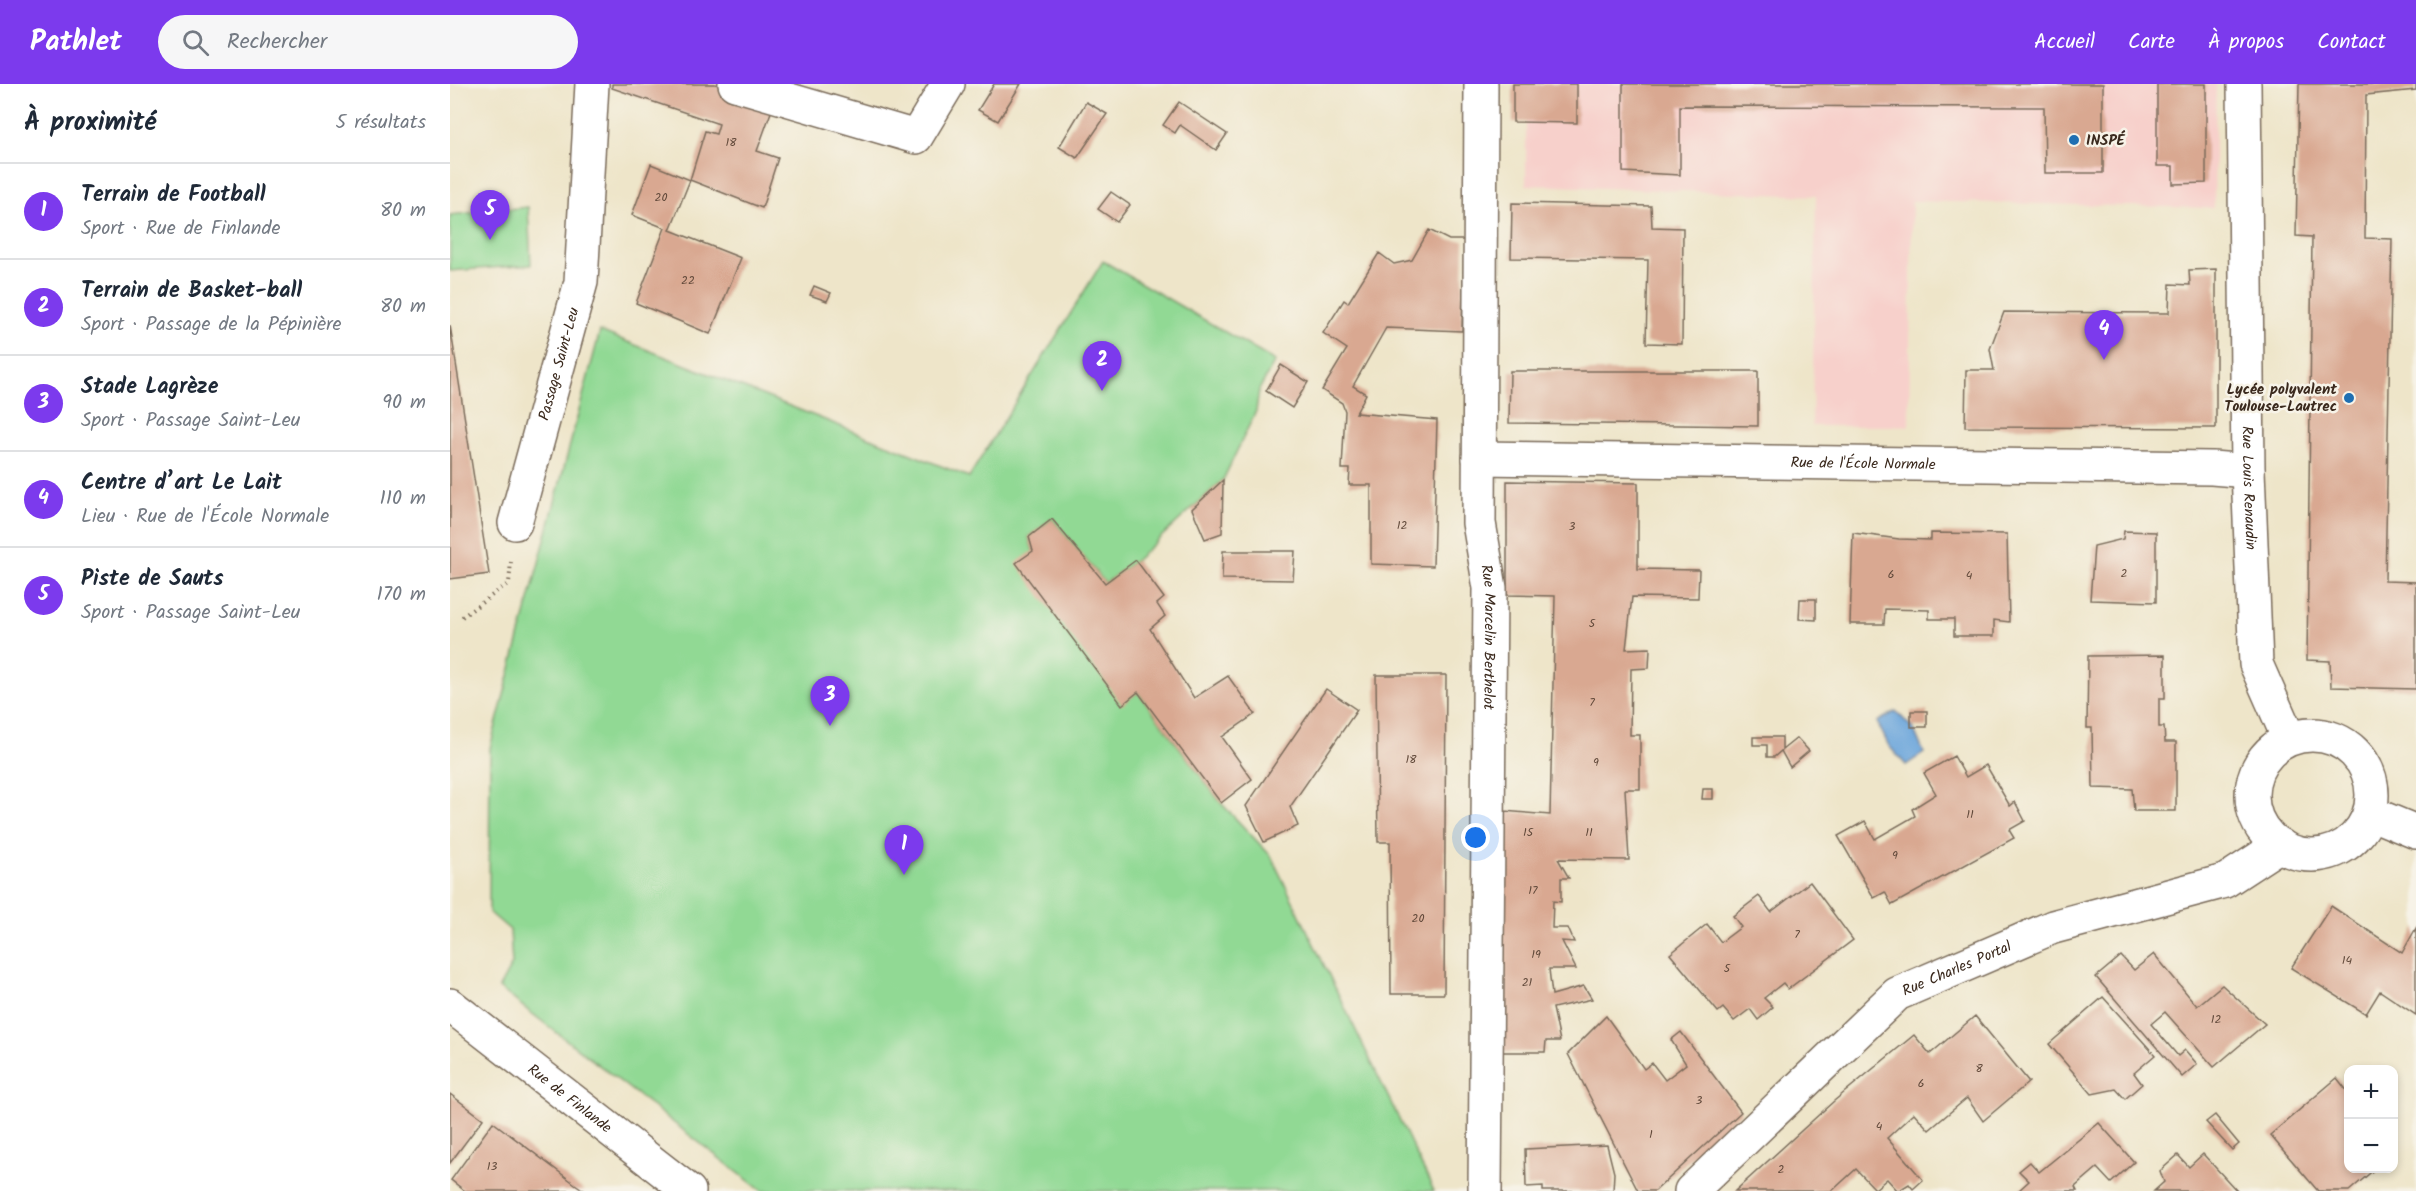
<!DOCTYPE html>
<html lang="fr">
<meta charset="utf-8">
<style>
body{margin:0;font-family:Kalam,sans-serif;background:#f6f6f7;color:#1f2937}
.controls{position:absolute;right:18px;bottom:18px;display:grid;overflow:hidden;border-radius:12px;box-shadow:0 3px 9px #0003}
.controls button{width:54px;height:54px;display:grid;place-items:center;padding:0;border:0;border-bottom:2px solid #e0e1e3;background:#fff;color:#1f2937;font:30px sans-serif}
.you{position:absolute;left:1026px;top:754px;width:21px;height:21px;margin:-15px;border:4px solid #fff;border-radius:50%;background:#1a73e8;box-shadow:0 0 0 9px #1a73e833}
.badge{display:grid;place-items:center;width:39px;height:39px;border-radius:50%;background:#7c3aed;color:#fff;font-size:20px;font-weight:700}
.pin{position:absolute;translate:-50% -50px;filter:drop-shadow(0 2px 3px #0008)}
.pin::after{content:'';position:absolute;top:32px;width:21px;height:18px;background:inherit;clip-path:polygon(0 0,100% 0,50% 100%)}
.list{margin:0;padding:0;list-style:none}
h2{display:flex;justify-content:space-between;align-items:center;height:78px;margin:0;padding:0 24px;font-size:26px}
h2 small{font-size:20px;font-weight:400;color:#747a83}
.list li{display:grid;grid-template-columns:39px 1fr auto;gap:18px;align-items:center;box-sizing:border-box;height:96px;padding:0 24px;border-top:2px solid #e0e1e3}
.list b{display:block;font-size:22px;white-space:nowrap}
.list p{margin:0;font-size:20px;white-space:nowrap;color:#747a83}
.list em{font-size:20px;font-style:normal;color:#747a83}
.icon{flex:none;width:33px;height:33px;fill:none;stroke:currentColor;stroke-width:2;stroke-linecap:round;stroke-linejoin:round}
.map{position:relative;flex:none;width:1966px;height:1107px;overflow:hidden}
header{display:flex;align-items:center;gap:36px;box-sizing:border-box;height:84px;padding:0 30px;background:#7c3aed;color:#fff}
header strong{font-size:28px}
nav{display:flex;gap:33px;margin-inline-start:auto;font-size:21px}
.search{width:420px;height:54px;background:#f6f6f7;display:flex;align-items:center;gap:15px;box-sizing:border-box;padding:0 21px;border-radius:33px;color:#747a83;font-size:22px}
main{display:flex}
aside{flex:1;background:#fff}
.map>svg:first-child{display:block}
.built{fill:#f7d0cb}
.green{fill:#91d994;stroke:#668259;stroke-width:1.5}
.water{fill:#6ba5db;stroke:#53687c;stroke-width:1.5}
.building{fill:#d9a891}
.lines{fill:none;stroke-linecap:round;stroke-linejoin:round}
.street-casing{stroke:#7a6b5a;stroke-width:36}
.secondary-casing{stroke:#7a6b5a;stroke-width:36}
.path{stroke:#7a6b5a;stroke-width:4;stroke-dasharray:1.5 4.5;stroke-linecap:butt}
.street{stroke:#fff;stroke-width:33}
.secondary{stroke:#fff;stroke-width:33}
.poi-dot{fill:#1f6fb2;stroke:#f7f3e8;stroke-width:2}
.labels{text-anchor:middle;stroke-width:5;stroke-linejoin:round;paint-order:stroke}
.number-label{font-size:12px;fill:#624a3b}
.poi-label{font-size:15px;font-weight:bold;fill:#3b2a1e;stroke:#f7f3e8;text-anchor:start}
.street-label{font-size:15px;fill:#3b2a1e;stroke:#f7f3e8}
</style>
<header>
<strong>Pathlet</strong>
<div class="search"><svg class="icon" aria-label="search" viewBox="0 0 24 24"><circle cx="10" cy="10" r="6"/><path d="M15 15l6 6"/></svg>Rechercher</div>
<nav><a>Accueil</a><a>Carte</a><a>À propos</a><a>Contact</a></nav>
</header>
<main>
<aside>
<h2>À proximité<small>5 résultats</small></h2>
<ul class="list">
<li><span class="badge">1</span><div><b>Terrain de Football</b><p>Sport · Rue de Finlande</p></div><em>80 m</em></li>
<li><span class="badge">2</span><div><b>Terrain de Basket-ball</b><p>Sport · Passage de la Pépinière</p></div><em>80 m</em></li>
<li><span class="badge">3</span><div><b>Stade Lagrèze</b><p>Sport · Passage Saint-Leu</p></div><em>90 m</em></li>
<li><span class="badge">4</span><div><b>Centre d’art Le Lait</b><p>Lieu · Rue de l'École Normale</p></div><em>110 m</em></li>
<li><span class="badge">5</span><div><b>Piste de Sauts</b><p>Sport · Passage Saint-Leu</p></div><em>170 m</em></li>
</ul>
</aside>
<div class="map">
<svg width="1966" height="1107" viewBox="0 0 1966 1107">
<rect width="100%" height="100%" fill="#f7f3e8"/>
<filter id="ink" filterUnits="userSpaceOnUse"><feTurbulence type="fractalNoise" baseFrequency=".0167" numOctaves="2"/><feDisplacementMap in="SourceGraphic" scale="12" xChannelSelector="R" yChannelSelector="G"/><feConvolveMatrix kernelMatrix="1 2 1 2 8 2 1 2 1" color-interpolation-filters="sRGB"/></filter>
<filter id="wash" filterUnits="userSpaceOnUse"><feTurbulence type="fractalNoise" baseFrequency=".008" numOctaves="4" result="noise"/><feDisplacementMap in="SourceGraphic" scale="24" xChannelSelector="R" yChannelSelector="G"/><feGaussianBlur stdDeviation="1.35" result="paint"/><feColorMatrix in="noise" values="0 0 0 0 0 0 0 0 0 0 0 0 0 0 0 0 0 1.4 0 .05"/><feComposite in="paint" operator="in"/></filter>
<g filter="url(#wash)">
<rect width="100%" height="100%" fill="#eee5c9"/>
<path class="built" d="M 1076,0 L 1766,0 L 1764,124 L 1462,117 L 1459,342 L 1362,342 L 1366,112 L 1076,101 Z"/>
<g class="green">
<path d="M 78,123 L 81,181 L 0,187 L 0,131 Z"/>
<path d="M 653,177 L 825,277 L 809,306 L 806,327 L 773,396 L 686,476 L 655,499 L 602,435 L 579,453 L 583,467 L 672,620 L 688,608 L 771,719 L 821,772 L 984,1107 L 312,1107 L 49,904 L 62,880 L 60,846 L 39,828 L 40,664 L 150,247 L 519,393 Z"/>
</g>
<path class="water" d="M 1446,627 L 1464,646 L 1474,669 L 1456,681 L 1439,662 L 1427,638 Z"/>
<g id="blocks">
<g class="building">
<path d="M 162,0 L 265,0 L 325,17 L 307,67 L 328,74 L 312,124 L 240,96 L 220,146 L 291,174 L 260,250 L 186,219 L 215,144 L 182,131 L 201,80 L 240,96 L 255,47 L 266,50 L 269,40 L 162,4 Z"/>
<path d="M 544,0 L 571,0 L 548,37 L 528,26 Z"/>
<path d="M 1063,0 L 1127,0 L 1127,39 L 1063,38 Z"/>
<path d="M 1173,0 L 1653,0 L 1653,89 L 1595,89 L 1594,23 L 1230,22 L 1230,91 L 1173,88 Z"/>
<path d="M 1707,0 L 1756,0 L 1756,99 L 1723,100 L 1723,82 L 1707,82 Z"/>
<path d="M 1849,0 L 1966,0 L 1966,6 L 1916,11 L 1915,154 L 1942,155 L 1935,497 L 1966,498 L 1966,605 L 1881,603 L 1880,577 L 1857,576 L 1862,153 L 1846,152 Z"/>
<path d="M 636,18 L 657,30 L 627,74 L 609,63 Z"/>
<path d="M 729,18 L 777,50 L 766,66 L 730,41 L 725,49 L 713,41 Z"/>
<path d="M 661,108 L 680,121 L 667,138 L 648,125 Z"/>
<path d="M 1062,119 L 1201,122 L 1202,143 L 1233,144 L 1232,260 L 1196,259 L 1198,176 L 1061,174 Z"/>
<path d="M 979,146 L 999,156 L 1014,156 L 1012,247 L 936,244 L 903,302 L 916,310 L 906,329 L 987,336 L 983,482 L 921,480 L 921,401 L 899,401 L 900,385 L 892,385 L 895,327 L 892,319 L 872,306 L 897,265 L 873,249 L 894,216 L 898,219 L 929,169 L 944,180 L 962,176 Z"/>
<path d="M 1766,185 L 1766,344 L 1515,343 L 1516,286 L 1544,286 L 1540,265 L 1554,228 L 1719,229 L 1720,200 L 1740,201 L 1739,186 Z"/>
<path d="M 364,202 L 381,209 L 377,217 L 360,211 Z"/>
<path d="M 0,241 L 39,490 L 0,495 Z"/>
<path d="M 831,281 L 858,298 L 842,324 L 816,307 Z"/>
<path d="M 1060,287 L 1308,287 L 1308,342 L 1059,339 Z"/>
<path d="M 773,396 L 772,449 L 755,455 L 742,425 Z"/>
<path d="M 1057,397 L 1188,399 L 1188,485 L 1249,486 L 1248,514 L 1182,513 L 1176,565 L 1200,564 L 1199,584 L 1181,585 L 1180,651 L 1190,651 L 1190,705 L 1175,705 L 1179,776 L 1108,775 L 1119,794 L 1111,794 L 1111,818 L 1103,817 L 1102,844 L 1118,844 L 1124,858 L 1112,857 L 1126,885 L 1099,885 L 1102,911 L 1134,902 L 1142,915 L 1103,924 L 1110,957 L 1096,957 L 1095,968 L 1053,968 L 1054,727 L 1100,731 L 1105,512 L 1057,511 Z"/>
<path d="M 602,435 L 655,499 L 686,476 L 714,514 L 707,520 L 715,532 L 700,545 L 744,614 L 778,592 L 805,630 L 772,653 L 802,695 L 771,719 L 688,608 L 672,621 L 566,479 L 583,467 L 579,453 Z"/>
<path d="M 1674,447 L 1706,448 L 1706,518 L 1640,516 L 1644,462 L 1673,455 Z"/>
<path d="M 1403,449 L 1449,455 L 1481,456 L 1481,449 L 1557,450 L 1559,538 L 1544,536 L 1544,552 L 1504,552 L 1504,535 L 1479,535 L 1479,526 L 1435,525 L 1434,540 L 1400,540 Z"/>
<path d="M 773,467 L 845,467 L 843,496 L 772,495 Z"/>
<path d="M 1350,515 L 1366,515 L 1366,536 L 1349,535 Z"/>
<path d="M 1715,571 L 1715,615 L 1709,615 L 1709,643 L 1714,643 L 1715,658 L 1726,658 L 1726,727 L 1684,727 L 1682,705 L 1643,704 L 1642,644 L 1637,644 L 1638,572 Z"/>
<path d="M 926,591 L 996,591 L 994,910 L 941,910 L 940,758 L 928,758 Z"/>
<path d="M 876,605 L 907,626 L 840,723 L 848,742 L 814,758 L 796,722 Z"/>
<rect x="1461" y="627" width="16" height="16"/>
<path d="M 1303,653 L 1332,653 L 1332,666 L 1347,654 L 1359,667 L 1340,683 L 1331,667 L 1324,673 L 1317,673 L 1317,661 L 1303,661 Z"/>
<path d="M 1504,672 L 1516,693 L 1536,681 L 1560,722 L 1565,718 L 1575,737 L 1559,746 L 1564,754 L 1442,821 L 1435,808 L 1424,814 L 1388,752 L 1415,737 L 1425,755 L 1465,732 L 1462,725 L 1486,710 L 1474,689 Z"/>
<path d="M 1253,705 L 1263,705 L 1263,715 L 1252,715 Z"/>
<path d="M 1360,798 L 1403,856 L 1338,905 L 1333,899 L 1314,914 L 1323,923 L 1308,936 L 1300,925 L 1284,937 L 1273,924 L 1268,928 L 1220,870 L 1257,840 L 1271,858 L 1291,843 L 1283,832 L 1309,812 L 1321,828 Z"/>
<path d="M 1881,822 L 1952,869 L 1966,844 L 1966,931 L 1930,907 L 1916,930 L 1841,884 Z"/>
<path d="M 1704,870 L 1747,922 L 1772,901 L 1815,940 L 1764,983 L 1715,928 L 1701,940 L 1728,972 L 1735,966 L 1747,980 L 1732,993 L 1646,893 L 1671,872 L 1684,886 Z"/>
<path d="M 1653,913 L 1705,971 L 1684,989 L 1692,1000 L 1675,1015 L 1666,1005 L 1642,1010 L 1599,960 Z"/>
<path d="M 1156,932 L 1194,985 L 1202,979 L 1215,996 L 1236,980 L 1221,956 L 1231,948 L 1291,1028 L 1205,1107 L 1188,1107 L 1118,970 Z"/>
<path d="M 1525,932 L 1579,998 L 1533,1037 L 1517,1014 L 1479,1046 L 1464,1029 L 1437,1054 L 1473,1096 L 1463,1105 L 1459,1100 L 1448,1107 L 1437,1095 L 1425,1105 L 1406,1085 L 1382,1107 L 1285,1107 L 1384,1017 L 1464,951 L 1480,970 Z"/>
<path d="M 1887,994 L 1898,1008 L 1898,1084 L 1926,1084 L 1899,1107 L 1868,1107 L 1820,1051 Z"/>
<path d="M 0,1010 L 33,1035 L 0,1079 Z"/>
<path d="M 1765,1031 L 1789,1060 L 1782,1066 L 1756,1038 Z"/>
<path d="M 43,1038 L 125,1100 L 135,1107 L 15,1107 L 1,1096 Z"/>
<path d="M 1649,1039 L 1684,1078 L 1661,1099 L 1647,1084 L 1625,1103 L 1627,1107 L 1568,1107 L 1579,1097 L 1569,1087 L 1580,1078 L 1589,1088 Z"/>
<path d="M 1157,1061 L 1164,1089 L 1163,1107 L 1093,1107 L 1093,1102 L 1076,1103 L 1075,1065 Z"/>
<path d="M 1753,1070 L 1787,1107 L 1704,1107 L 1714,1098 L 1710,1087 L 1728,1071 L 1739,1083 Z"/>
</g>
</g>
</g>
<g filter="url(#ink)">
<use href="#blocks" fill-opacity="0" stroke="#7a6b5a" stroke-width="1.5"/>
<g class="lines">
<g class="street-casing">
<g id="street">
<path d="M 285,0 L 466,53 L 498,0"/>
<path id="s1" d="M 1031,0 L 1029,439 L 1040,504 L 1035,1107"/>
<path id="s2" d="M 1794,0 L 1798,387 L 1806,580 L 1839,655"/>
<path id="s3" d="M 1029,374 L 1762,384 L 1798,387"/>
<path id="s4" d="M 65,439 L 131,198 L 142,0"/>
</g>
</g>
<g class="secondary-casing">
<g id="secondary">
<circle cx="1862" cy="711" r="60"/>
<path d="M 1920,729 L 1966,748"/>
<path id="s5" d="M 0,921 L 239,1107"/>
<path id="s6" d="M 1241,1107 L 1447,910 L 1603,843 L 1775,797 L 1830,761"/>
</g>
</g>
<path class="path" d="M 12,533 L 59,499 L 61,478"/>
<use href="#street" class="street"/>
<use href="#secondary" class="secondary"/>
</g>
</g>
<g class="poi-dot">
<circle cx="1624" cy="56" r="6"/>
<circle cx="1899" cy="314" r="6"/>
</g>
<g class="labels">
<g class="number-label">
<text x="281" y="62">18</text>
<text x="211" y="117">20</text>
<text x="238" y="200">22</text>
<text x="952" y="445">12</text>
<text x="1122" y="446">3</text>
<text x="1674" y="493">2</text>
<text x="1441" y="494">6</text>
<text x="1519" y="495">4</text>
<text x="1142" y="543">5</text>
<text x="1142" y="622">7</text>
<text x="961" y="679">18</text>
<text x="1146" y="682">9</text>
<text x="1520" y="734">11</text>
<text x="1078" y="752">15</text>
<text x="1139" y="752">11</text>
<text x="1445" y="775">9</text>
<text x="1083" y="810">17</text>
<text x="968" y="838">20</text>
<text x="1347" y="854">7</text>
<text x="1086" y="874">19</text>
<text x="1897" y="880">14</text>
<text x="1277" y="888">5</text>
<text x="1077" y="902">21</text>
<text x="1766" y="939">12</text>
<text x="1529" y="988">8</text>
<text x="1471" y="1003">6</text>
<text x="1249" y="1020">3</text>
<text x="1429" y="1046">4</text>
<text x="1201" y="1054">1</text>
<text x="42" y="1086">13</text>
<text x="1331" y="1089">2</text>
</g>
<g class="poi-label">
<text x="1636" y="61">INSPÉ</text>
<text x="1887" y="310" text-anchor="end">Lycée polyvalent<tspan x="1887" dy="17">Toulouse-Lautrec</tspan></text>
</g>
<g class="street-label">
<text dy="5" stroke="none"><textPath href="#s4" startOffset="165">Passage Saint-Leu</textPath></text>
<text dy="5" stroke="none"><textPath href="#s3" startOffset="384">Rue de l'École Normale</textPath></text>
<text dy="5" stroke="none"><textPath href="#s2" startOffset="404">Rue Louis Renaudin</textPath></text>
<text dy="5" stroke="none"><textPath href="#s1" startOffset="554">Rue Marcelin Berthelot</textPath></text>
<text dy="5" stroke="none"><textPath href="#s6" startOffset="350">Rue Charles Portal</textPath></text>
<text dy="5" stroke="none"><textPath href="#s5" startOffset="152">Rue de Finlande</textPath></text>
</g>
</g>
</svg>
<div class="controls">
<button>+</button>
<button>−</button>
</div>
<div class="you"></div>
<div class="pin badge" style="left:454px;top:791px">1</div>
<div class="pin badge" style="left:652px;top:307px">2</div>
<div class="pin badge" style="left:380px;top:642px">3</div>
<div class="pin badge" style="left:1654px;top:276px">4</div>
<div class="pin badge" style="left:40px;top:156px">5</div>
</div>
</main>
